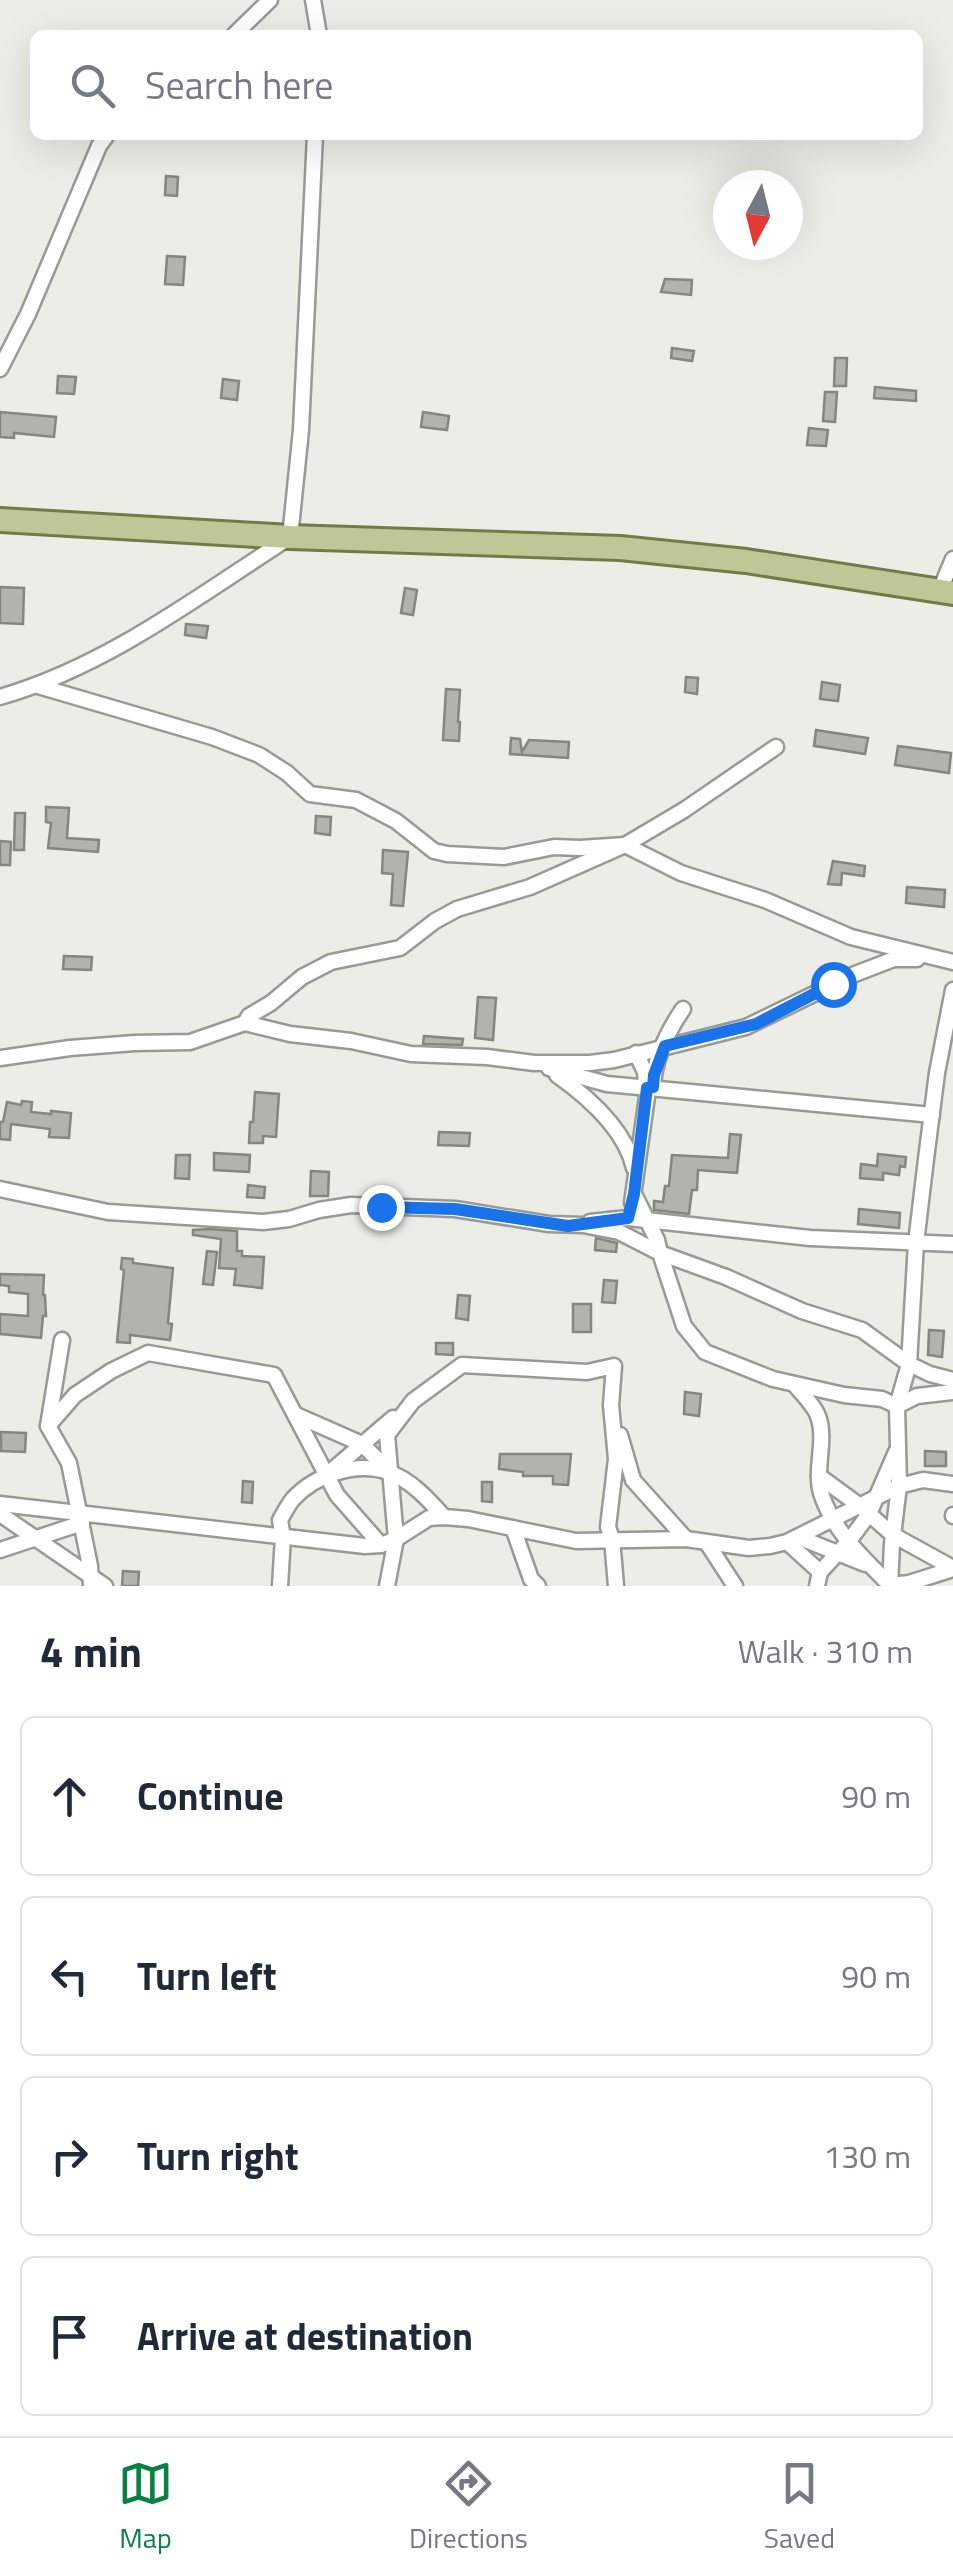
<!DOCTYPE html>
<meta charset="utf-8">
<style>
body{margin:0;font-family:"Titillium Web",sans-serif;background:#f6f6f7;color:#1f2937}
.compass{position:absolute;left:713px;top:170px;width:90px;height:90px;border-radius:50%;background:#fff;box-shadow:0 10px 40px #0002;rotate:187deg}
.stop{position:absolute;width:30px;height:30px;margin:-22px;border:8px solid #1a73e8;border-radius:50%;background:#fff}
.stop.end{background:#1a73e8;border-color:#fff;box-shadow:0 2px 10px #0008}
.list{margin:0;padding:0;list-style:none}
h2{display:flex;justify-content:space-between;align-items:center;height:130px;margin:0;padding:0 40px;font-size:42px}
h2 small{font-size:32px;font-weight:400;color:#747a83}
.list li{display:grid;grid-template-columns:65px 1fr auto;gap:30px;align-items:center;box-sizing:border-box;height:160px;margin:0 20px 20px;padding:0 20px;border:2px solid #e0e1e3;border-radius:15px}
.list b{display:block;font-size:38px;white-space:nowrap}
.list em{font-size:32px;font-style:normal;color:#747a83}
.icon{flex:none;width:55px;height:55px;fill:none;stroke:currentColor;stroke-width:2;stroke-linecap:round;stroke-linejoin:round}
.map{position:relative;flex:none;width:953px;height:1586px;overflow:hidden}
.search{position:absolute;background:#fff;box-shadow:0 10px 40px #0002;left:30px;right:30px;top:30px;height:110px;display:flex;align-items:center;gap:25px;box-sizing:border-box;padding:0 35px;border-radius:15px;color:#747a83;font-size:38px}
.sheet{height:850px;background:#fff}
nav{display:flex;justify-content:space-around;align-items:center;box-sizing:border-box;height:140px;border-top:2px solid #e0e1e3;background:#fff;font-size:28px;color:#747a83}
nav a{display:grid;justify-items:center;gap:5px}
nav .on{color:#0b8043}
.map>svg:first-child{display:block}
.building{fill:#b1b3ac;stroke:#848680;stroke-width:2.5}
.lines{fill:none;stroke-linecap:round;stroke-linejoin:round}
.minor-casing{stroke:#989a94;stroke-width:19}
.primary-casing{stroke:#717b46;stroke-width:28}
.minor{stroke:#fff;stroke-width:14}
.primary{stroke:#bec897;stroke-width:22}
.route{stroke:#1a73e8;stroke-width:12}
</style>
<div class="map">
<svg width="953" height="1586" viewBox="0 0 953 1586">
<rect width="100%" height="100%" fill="#ebede6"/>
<g class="building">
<path d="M 166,176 L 178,177 L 177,196 L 165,195 Z"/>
<path d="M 167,256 L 185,257 L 183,285 L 165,284 Z"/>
<path d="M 665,279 L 692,280 L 691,295 L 661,292 Z"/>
<path d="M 672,348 L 694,351 L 692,361 L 671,358 Z"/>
<path d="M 835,358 L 847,358 L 846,386 L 834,386 Z"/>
<path d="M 58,376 L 76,377 L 74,394 L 57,393 Z"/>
<path d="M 223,379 L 239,381 L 237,400 L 221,398 Z"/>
<path d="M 875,387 L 916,391 L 916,401 L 874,398 Z"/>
<path d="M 825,392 L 837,392 L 835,422 L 823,421 Z"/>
<path d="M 0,412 L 56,417 L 54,437 L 14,433 L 14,438 L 0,437 Z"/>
<path d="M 423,412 L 449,416 L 447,430 L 421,427 Z"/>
<path d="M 809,428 L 828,430 L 826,446 L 807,445 Z"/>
<path d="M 0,587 L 24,588 L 23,624 L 0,623 Z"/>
<path d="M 405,588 L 417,590 L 413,615 L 401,613 Z"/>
<path d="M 186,624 L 208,626 L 206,638 L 185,635 Z"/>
<path d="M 686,677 L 698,678 L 697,694 L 685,692 Z"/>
<path d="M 822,682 L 840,685 L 838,701 L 820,699 Z"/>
<path d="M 446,689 L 460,690 L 458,722 L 460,722 L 459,741 L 443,740 Z"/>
<path d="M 816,730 L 868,738 L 865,754 L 814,746 Z"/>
<path d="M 511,738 L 520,739 L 522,752 L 529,740 L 569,742 L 568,758 L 510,754 Z"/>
<path d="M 898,746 L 951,753 L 949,773 L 895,765 Z"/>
<path d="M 46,807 L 69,808 L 67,838 L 99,840 L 98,852 L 48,848 L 51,823 L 46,822 Z"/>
<path d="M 15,813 L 25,813 L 24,850 L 14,850 Z"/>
<path d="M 316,816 L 331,817 L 330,835 L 315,833 Z"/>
<path d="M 0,841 L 11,842 L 10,865 L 0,865 Z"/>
<path d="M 383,850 L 408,852 L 403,906 L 391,905 L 393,874 L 382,873 Z"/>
<path d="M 833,861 L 865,866 L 864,876 L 842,873 L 841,885 L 828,884 Z"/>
<path d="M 907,887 L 945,890 L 944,907 L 906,903 Z"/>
<path d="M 64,956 L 92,957 L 91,970 L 63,969 Z"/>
<path d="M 478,997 L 496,998 L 493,1040 L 475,1038 Z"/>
<path d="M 424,1036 L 463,1039 L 462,1045 L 423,1044 Z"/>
<path d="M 255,1092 L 279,1094 L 276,1137 L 263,1136 L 263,1143 L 249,1143 L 250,1122 L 253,1122 Z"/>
<path d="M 22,1101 L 32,1102 L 31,1112 L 51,1114 L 51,1111 L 71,1113 L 69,1138 L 49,1137 L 50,1129 L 11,1124 L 10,1140 L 0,1139 L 0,1122 L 3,1122 L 7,1102 L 21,1105 Z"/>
<path d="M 439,1132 L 470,1133 L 469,1146 L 438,1145 Z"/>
<path d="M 730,1134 L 741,1135 L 737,1173 L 698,1170 L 697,1190 L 692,1190 L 689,1214 L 654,1210 L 654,1201 L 663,1202 L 665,1186 L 669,1186 L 672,1155 L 728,1158 Z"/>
<path d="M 214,1153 L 250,1155 L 249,1172 L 214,1170 Z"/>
<path d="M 878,1154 L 906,1157 L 905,1167 L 900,1166 L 899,1175 L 883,1173 L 883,1180 L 860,1178 L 861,1164 L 877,1166 Z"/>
<path d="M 176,1155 L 190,1155 L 189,1179 L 175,1178 Z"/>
<path d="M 311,1171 L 329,1172 L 328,1196 L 310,1196 Z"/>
<path d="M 248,1185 L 265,1187 L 264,1198 L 247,1197 Z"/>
<path d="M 859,1209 L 900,1213 L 899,1228 L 858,1224 Z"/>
<path d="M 210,1229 L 237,1231 L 237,1251 L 242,1251 L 242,1256 L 264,1257 L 262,1288 L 234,1285 L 236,1269 L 219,1268 L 221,1239 L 193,1235 L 193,1230 Z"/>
<path d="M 596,1238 L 617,1243 L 616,1252 L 595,1250 Z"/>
<path d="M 207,1251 L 217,1252 L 213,1285 L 203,1284 Z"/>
<path d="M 122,1258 L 133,1259 L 133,1263 L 173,1268 L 168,1323 L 172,1324 L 170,1340 L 130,1335 L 130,1343 L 117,1342 L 124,1270 L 121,1269 Z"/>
<path d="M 0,1274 L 44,1275 L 43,1295 L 45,1295 L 46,1316 L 43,1316 L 41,1338 L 0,1334 L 0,1314 L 28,1316 L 28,1294 L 9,1292 L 9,1286 L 0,1285 Z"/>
<path d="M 604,1280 L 617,1281 L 615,1303 L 602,1302 Z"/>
<path d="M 458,1295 L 470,1296 L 468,1320 L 456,1318 Z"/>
<rect x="573" y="1304" width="18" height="28"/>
<path d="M 929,1330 L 944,1331 L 942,1357 L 928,1355 Z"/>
<path d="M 436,1343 L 453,1343 L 453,1355 L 436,1354 Z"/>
<path d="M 685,1392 L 701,1394 L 699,1416 L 684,1414 Z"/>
<path d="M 1,1432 L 26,1433 L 25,1452 L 1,1451 Z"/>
<path d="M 925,1451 L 946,1452 L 946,1466 L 925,1466 Z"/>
<path d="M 500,1454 L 571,1454 L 568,1485 L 553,1484 L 553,1476 L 523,1476 L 523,1472 L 499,1469 Z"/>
<path d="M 243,1481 L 253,1482 L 252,1503 L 242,1502 Z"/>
<path d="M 482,1482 L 492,1482 L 492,1502 L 482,1501 Z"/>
<path d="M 123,1571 L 139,1572 L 138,1586 L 122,1586 Z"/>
</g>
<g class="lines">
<g class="minor-casing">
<g id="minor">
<path d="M 313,0 L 319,35"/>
<path d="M 234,35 L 270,0"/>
<path d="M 0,369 L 28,314 L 99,146 L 107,135"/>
<path d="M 940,590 L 953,559"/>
<path d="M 38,686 L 212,737 L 259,755 L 287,773 L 310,794 L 356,800 L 396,821 L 434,851 L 447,854 L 504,857 L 554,847 L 580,848 L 625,845 L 681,873 L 765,900 L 851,937 L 953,962"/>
<path d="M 0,697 C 107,666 197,597 290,537 L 301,430 L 315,135"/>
<path d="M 245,1023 L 249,1016 L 271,1003 L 302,977 L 331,962 L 400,948 L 435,921 L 457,909 L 530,887 L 625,845 L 684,810 L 776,747"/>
<path d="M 0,1058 L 70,1048 L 135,1043 L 190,1042 L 245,1023 L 290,1034 L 351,1041 L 411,1054 L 487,1057 L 534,1063 L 590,1063 L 614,1060 L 746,1027 L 855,974 L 894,959 L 917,959"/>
<path d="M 549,1068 L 607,1084 L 932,1115"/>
<path d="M 557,1075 C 588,1097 625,1129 634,1168"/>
<path d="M 653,1087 C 654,1060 668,1031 683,1009"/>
<path d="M 0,1189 L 108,1212 L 263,1222 L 289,1219 L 319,1210 L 351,1205 L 455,1209 L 549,1224 L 583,1225 L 619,1232 L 660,1253 L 684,1326 L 705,1352 L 773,1379 L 844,1395 L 882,1399 L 897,1406 L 917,1396 L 953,1392"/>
<path d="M 634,1194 L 657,1240 L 660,1253 L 726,1277 L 802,1311 L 862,1330 L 909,1364 L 930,1374 L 953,1380"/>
<path d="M 632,1203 L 647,1097 L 645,1072 L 636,1053"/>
<path d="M 590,1222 L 628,1218 L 810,1238 L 953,1244"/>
<path d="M 62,1340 L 48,1426 L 69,1463 L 90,1566 L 91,1586"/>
<path d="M 795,1385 C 802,1394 814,1405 818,1416 C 827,1440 814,1469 821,1493 C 833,1531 863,1558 890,1585 L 909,1583 L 953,1569"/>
<path d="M 296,1415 L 362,1444 L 389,1471"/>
<path d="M 48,1426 L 75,1395 L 111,1371 L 148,1353 L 274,1375 L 337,1495 L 381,1545"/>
<path d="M 620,1435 L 633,1480 L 686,1539"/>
<path d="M 330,1472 L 393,1418"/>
<path d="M 819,1476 L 860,1506 L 893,1535 L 953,1568"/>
<path d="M 0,1504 L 365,1546 L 381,1545 L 396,1539 L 429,1518 L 444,1517 L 468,1519 L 576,1541 L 686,1539 L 749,1548 L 770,1546 L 787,1542 L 899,1486 L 923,1480 L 953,1484"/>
<path d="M 0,1514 L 105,1586"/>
<path d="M 953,1515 L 953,1516"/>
<path d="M 513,1528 L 531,1579 L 538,1586"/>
<path d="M 798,1537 L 865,1564"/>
<path d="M 787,1542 L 820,1572 L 817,1586"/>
<path d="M 707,1543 L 735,1586"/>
<path d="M 0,1550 L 82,1523"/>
<path d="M 820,1572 L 849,1541 L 869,1514 L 896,1452"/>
<path d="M 280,1586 L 283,1537 L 280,1520 C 284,1513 288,1505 293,1499 C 315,1475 356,1461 388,1472 C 410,1479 429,1500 444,1517"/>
<path d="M 387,1586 L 396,1539 L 387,1435 L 413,1401 L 462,1365 L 587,1372 L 614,1366 L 611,1405 L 616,1459 L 608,1527 L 612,1539 L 616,1586"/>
<path d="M 890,1586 L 892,1544 L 899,1486 L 897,1406 L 909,1364 L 916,1243 L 926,1159 L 937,1073 L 953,990"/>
</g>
</g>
<g class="primary-casing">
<path id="primary" d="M 0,520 L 290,537 L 620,548 L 746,561 L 953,593"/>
</g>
<use href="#minor" class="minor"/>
<use href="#primary" class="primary"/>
</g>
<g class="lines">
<path class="route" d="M 381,1207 L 455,1209 L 568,1226 L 628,1218 L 634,1194 L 647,1088 L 653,1087 L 654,1075 L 665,1046 L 756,1024 L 833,984"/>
</g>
</svg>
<svg class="compass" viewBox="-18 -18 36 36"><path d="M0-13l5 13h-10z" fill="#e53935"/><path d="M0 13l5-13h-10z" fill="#747a83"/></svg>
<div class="stop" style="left:833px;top:984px"></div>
<div class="stop end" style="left:381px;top:1207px"></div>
<div class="search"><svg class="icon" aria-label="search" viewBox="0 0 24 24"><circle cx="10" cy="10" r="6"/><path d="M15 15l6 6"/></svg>Search here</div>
</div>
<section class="sheet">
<h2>4 min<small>Walk · 310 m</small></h2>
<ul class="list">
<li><svg class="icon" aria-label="ahead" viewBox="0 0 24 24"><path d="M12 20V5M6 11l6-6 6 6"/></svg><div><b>Continue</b></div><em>90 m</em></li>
<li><svg class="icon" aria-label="left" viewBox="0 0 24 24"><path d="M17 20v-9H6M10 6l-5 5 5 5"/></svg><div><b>Turn left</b></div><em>90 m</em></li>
<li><svg class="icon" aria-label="right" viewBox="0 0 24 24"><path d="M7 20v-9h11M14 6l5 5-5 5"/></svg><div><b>Turn right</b></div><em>130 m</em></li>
<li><svg class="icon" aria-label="arrive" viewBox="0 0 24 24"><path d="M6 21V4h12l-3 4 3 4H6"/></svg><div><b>Arrive at destination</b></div></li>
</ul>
</section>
<nav>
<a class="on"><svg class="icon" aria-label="map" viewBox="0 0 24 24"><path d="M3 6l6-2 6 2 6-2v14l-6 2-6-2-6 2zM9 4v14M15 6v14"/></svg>Map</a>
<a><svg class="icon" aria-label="directions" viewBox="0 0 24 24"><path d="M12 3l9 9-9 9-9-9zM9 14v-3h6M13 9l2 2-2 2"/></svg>Directions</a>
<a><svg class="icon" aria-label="saved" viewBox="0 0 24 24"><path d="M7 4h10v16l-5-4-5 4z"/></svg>Saved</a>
</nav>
